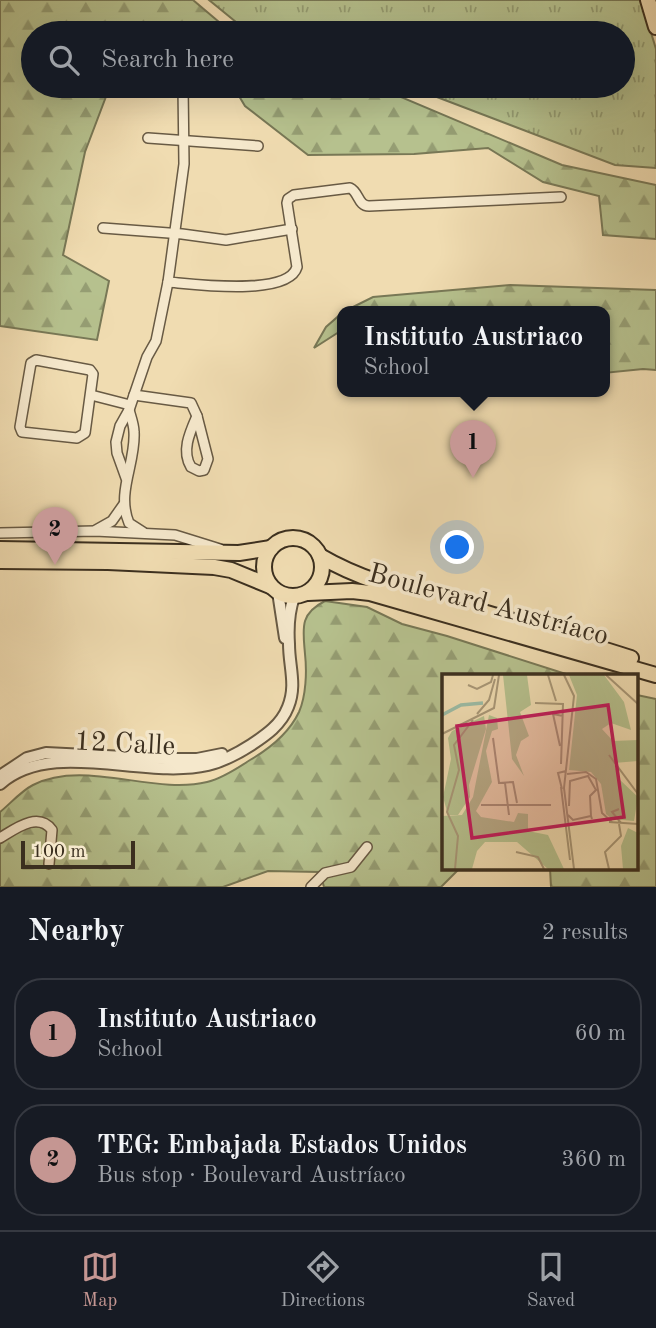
<!DOCTYPE html>
<meta charset="utf-8">
<style>
body{margin:0;font-family:"Old Standard TT",serif;background:#242831;color:#f1f3f6}
.scale{position:absolute;left:21px;bottom:18px;width:114px;box-sizing:border-box;padding-left:7px;border:4px solid #3b2f1f;border-top:0;font-size:19px;line-height:24px;white-space:nowrap;color:#3b2f1f;-webkit-text-stroke:5px #f5e8cc;paint-order:stroke}
.you{position:absolute;left:458px;top:548px;width:24px;height:24px;margin:-18px;border:5px solid #fff;border-radius:50%;background:#1a73e8;box-shadow:0 0 0 10px #1a73e833}
.badge{display:grid;place-items:center;width:46px;height:46px;border-radius:50%;background:#c59692;color:#111;font-size:23px;font-weight:700}
.pin{position:absolute;translate:-50% -58px;filter:drop-shadow(0 2px 4px #0008)}
.pin::after{content:'';position:absolute;top:37px;width:24px;height:21px;background:inherit;clip-path:polygon(0 0,100% 0,50% 100%)}
.popup{position:absolute;left:337px;top:306px;width:273px;height:91px;box-sizing:border-box;display:grid;place-content:center;border-radius:14px;background:#171b24;filter:drop-shadow(0 2px 5px #0005);font-size:23px;white-space:nowrap;color:#9ea1a6}
.popup b{font-size:26px;color:#f1f3f6}
.popup::after{content:'';position:absolute;left:50%;top:100%;margin-left:-14px;border:14px solid transparent;border-top-color:#171b24}
.list{margin:0;padding:0;list-style:none}
h2{display:flex;justify-content:space-between;align-items:center;height:91px;margin:0;padding:0 28px;font-size:30px}
h2 small{font-size:23px;font-weight:400;color:#9ea1a6}
.list li{display:grid;grid-template-columns:46px 1fr auto;gap:21px;align-items:center;box-sizing:border-box;height:112px;margin:0 14px 14px;padding:0 14px;border:2px solid #363941;border-radius:28px}
.list b{display:block;font-size:26px;white-space:nowrap}
.list p{margin:0;font-size:23px;white-space:nowrap;color:#9ea1a6}
.list em{font-size:23px;font-style:normal;color:#9ea1a6}
.icon{flex:none;width:38px;height:38px;fill:none;stroke:currentColor;stroke-width:2;stroke-linecap:round;stroke-linejoin:round}
.map{position:relative;flex:none;width:656px;height:887px;overflow:hidden}
.search{position:absolute;background:#171b24;box-shadow:0 7px 28px #0002;left:21px;right:21px;top:21px;height:77px;display:flex;align-items:center;gap:18px;box-sizing:border-box;padding:0 24px;border-radius:38px;color:#9ea1a6;font-size:26px}
.sheet{height:343px;background:#171b24}
nav{display:flex;justify-content:space-around;align-items:center;box-sizing:border-box;height:98px;border-top:2px solid #363941;background:#171b24;font-size:19px;color:#9ea1a6}
nav a{display:grid;justify-items:center;gap:4px}
nav .on{color:#c59692}
.map>svg:first-child{display:block}
.grass{fill:url(#grass-tufts);stroke:#787856;stroke-width:2}
.forest{fill:url(#forest-firs);stroke:#787856;stroke-width:2}
.lines{fill:none;stroke-linecap:round;stroke-linejoin:round}
.minor-casing{stroke:#685a44;stroke-width:12}
.tertiary-casing{stroke:#685a44;stroke-width:14}
.primary-casing{stroke:#3b2f1f;stroke-width:18}
.minor{stroke:#f5e8cc;stroke-width:9}
.tertiary{stroke:#f5e8cc;stroke-width:10}
.primary{stroke:#f0dcb1;stroke-width:14}
.labels{text-anchor:middle;stroke-width:7;stroke-linejoin:round;paint-order:stroke}
.street-label{font-size:28px;fill:#3b2f1f;stroke:#f5e8cc}
.inset-river{fill:none;stroke:#9bbca6;stroke-width:3.5}
.inset-road{fill:none;stroke:#a89777;stroke-width:2}
.view{fill:#c2185b;fill-opacity:0.15;stroke:#c2185b;stroke-width:3.5}
.inset-edge{fill:none;stroke:#3b2f1f;stroke-width:3.5}
</style>
<div class="map">
<svg width="656" height="887" viewBox="0 0 656 887">
<defs>
<pattern id="grass-tufts" width="24" height="20" patternUnits="userSpaceOnUse" patternTransform="scale(1.75)"><rect width="24" height="20" fill="#b6c18e"/><path d="M3 7l-1-3M5 7V3M7 7l1-3M15 17l-1-3M17 17v-4M19 17l1-3" fill="none" stroke="#959d73"/></pattern>
<pattern id="forest-firs" width="22" height="20" patternUnits="userSpaceOnUse" patternTransform="scale(1.75)"><rect width="22" height="20" fill="#b6c18e"/><path d="M5 1l3.5 6h-7zM16 11l3.5 6h-7z" fill="#959d73"/></pattern>
</defs>
<rect width="100%" height="100%" fill="#f0dcb1"/>
<filter id="stains"><feTurbulence type="fractalNoise" baseFrequency=".00286" numOctaves="4"/><feColorMatrix values="0 0 0 0 .2 0 0 0 0 .09 0 0 0 0 .02 0 0 0 .5 -.17"/></filter>
<radialGradient id="worn" r=".72"><stop offset=".6" stop-color="#630" stop-opacity="0"/><stop offset="1" stop-color="#630" stop-opacity=".3"/></radialGradient>
<path class="grass" d="M 209,0 L 641,0 L 656,49 L 656,168 L 615,165 L 408,86 L 623,86 L 623,33 L 324,33 L 306,22 L 236,22 Z"/>
<g class="forest">
<path d="M 0,0 L 193,0 L 232,33 L 33,33 L 33,86 L 110,86 L 85,152 L 63,255 L 109,281 L 97,340 L 0,326 Z"/>
<path d="M 233,86 L 375,86 L 562,165 L 656,185 L 656,239 L 603,235 L 599,196 L 543,182 L 488,148 L 414,154 L 308,155 L 245,106 Z"/>
<path d="M 510,285 L 656,290 L 656,370 L 643,369 L 604,373 L 604,312 L 343,312 L 373,297 Z"/>
<path d="M 342,313 L 342,330 L 314,348 L 326,327 Z"/>
<path d="M 325,601 L 367,607 L 402,624 L 447,636 L 569,675 L 444,675 L 444,868 L 460,868 L 441,887 L 324,887 L 320,872 L 268,871 L 223,887 L 0,887 L 0,812 C 10,804 21,791 33,785 C 84,759 153,795 207,782 C 221,779 238,768 250,760 C 269,749 289,733 299,712 C 306,696 307,672 305,654 C 303,629 299,614 325,601 Z"/>
<path d="M 637,695 L 656,699 L 656,887 L 551,887 L 550,868 L 637,868 Z"/>
</g>
<g class="lines">
<g class="minor-casing">
<g id="minor">
<path d="M 148,138 L 258,146"/>
<path d="M 103,228 L 182,234 L 226,240 L 292,229"/>
<path d="M 168,282 C 193,284 288,297 297,267 L 287,203 L 288,199 L 294,195 L 350,188 C 359,192 358,206 369,206 L 561,197"/>
<path d="M 36,360 L 90,370 L 93,374 L 85,433 L 77,438 L 22,432 L 20,427 L 31,363 Z"/>
<path d="M 91,395 L 130,405"/>
<path d="M 134,395 L 191,403 L 197,416"/>
<path d="M 129,410 C 131,417 134,425 134,432 C 136,463 116,492 129,523 L 143,532"/>
<path d="M 197,416 L 208,459 L 204,470 L 199,471 L 191,467 C 181,451 190,432 197,416 Z"/>
<path d="M 126,478 L 117,453 L 116,442 L 120,426 L 129,410 L 147,357 L 156,341 L 168,282 L 184,164 L 183,86"/>
<path d="M 96,530 L 112,521 L 124,504"/>
<path d="M 0,533 L 95,531 L 175,535 L 220,549"/>
<path d="M 0,838 C 15,829 38,811 52,830 L 49,864"/>
<path d="M 311,887 L 325,873 L 351,867 L 367,847"/>
</g>
</g>
<g class="tertiary-casing">
<g id="tertiary">
<path d="M 278,592 L 285,638"/>
<path d="M 3,774 L 27,758 L 46,753 L 165,759 L 197,759 L 222,754"/>
<path d="M 0,784 C 52,738 143,780 208,765 C 224,761 237,754 251,745 C 266,735 281,725 288,707 C 297,685 289,667 289,644 C 288,629 289,611 294,597"/>
</g>
</g>
<g class="primary-casing">
<g id="primary">
<path d="M 648,0 L 656,27"/>
<circle cx="293" cy="567" r="29"/>
<path d="M 0,549 L 239,553 L 271,548"/>
<path d="M 320,556 C 366,583 415,593 466,607 C 522,623 576,641 631,658"/>
<path d="M 0,561 L 108,562 L 214,567 L 231,570 L 270,586"/>
<path d="M 308,593 L 352,591 L 370,593 L 656,675"/>
</g>
</g>
<use href="#minor" class="minor"/>
<use href="#tertiary" class="tertiary"/>
<use href="#primary" class="primary"/>
</g>
<g class="labels">
<g class="street-label">
<text transform="translate(489 603) rotate(15)" y="10">Boulevard Austríaco</text>
<text transform="translate(125 742) rotate(3)" y="10">12 Calle</text>
</g>
</g>
<g transform="translate(442 674)">
<rect width="196" height="196" fill="#f0dcb1"/>
<path d="M 42,42 L 44,55 L 27,111 L 28,123 L 16,141 L 6,141 L 1,123 L 9,85 L 6,64 L 10,57 Z" fill="#b6c18e"/>
<path d="M 61,1 L 85,1 L 89,31 L 78,38 L 87,62 L 79,67 L 74,81 L 82,102 L 70,85 ZM 127,1 L 162,1 L 182,28 L 189,56 L 169,49 L 160,55 L 171,67 L 196,66 L 196,87 L 172,89 L 177,105 L 196,123 L 192,147 L 170,145 L 164,140 L 159,110 L 149,98 L 127,96 L 135,21 ZM 47,41 L 55,44 L 56,55 L 50,57 L 44,77 L 50,108 L 34,137 L 39,143 L 72,148 L 76,139 L 86,140 L 86,157 L 106,161 L 122,195 L 106,195 L 75,168 L 43,168 L 35,177 L 30,195 L 0,195 L 0,142 L 20,141 L 31,123 ZM 186,154 L 196,159 L 195,195 L 181,195 L 179,172 Z" fill="#b6c18e"/>
<path class="inset-river" d="M 0,41 L 19,31 L 41,29"/>
<path class="inset-road" d="M 106,1 L 114,27M 122,1 L 132,22 L 122,114 L 132,195M 164,1 L 196,30M 26,11 L 35,15 L 49,8 L 51,1M 93,29 L 121,30 L 119,90M 35,40 L 47,26 L 53,5M 0,60 L 52,34 L 57,1M 51,64 L 57,109 L 71,108 L 75,129M 118,72 L 111,40 L 121,42M 167,81 L 196,120M 125,100 L 144,98 L 154,105 L 160,139 L 170,148M 63,109 L 67,141M 119,113 L 128,186M 120,115 L 116,99 L 124,97M 39,131 L 109,131M 127,132 L 128,107 L 146,102 L 154,116 L 148,122 L 149,142M 177,135 L 170,138 L 179,149M 126,141 L 131,146 L 149,142 L 150,145M 167,148 L 196,150M 74,178 L 96,183 L 102,195M 13,195 L 16,162 L 5,138 L 17,96 L 12,71 L 31,46M 167,195 L 163,178 L 179,162 L 177,150"/>
<path class="view" d="M 166,31 L 182,143 L 30,164 L 15,52 Z"/>
<rect width="196" height="196" class="inset-edge"/>
</g>
<rect width="100%" height="100%" filter="url(#stains)"/>
<rect width="100%" height="100%" fill="url(#worn)"/>
</svg>
<div class="scale">100 m</div>
<div class="you"></div>
<div class="pin badge" style="left:473px;top:478px">1</div>
<div class="popup"><b>Instituto Austriaco</b>School</div>
<div class="pin badge" style="left:55px;top:565px">2</div>
<div class="search"><svg class="icon" aria-label="search" viewBox="0 0 24 24"><circle cx="10" cy="10" r="6"/><path d="M15 15l6 6"/></svg>Search here</div>
</div>
<section class="sheet">
<h2>Nearby<small>2 results</small></h2>
<ul class="list">
<li><span class="badge">1</span><div><b>Instituto Austriaco</b><p>School</p></div><em>60 m</em></li>
<li><span class="badge">2</span><div><b>TEG: Embajada Estados Unidos</b><p>Bus stop · Boulevard Austríaco</p></div><em>360 m</em></li>
</ul>
</section>
<nav>
<a class="on"><svg class="icon" aria-label="map" viewBox="0 0 24 24"><path d="M3 6l6-2 6 2 6-2v14l-6 2-6-2-6 2zM9 4v14M15 6v14"/></svg>Map</a>
<a><svg class="icon" aria-label="directions" viewBox="0 0 24 24"><path d="M12 3l9 9-9 9-9-9zM9 14v-3h6M13 9l2 2-2 2"/></svg>Directions</a>
<a><svg class="icon" aria-label="saved" viewBox="0 0 24 24"><path d="M7 4h10v16l-5-4-5 4z"/></svg>Saved</a>
</nav>
